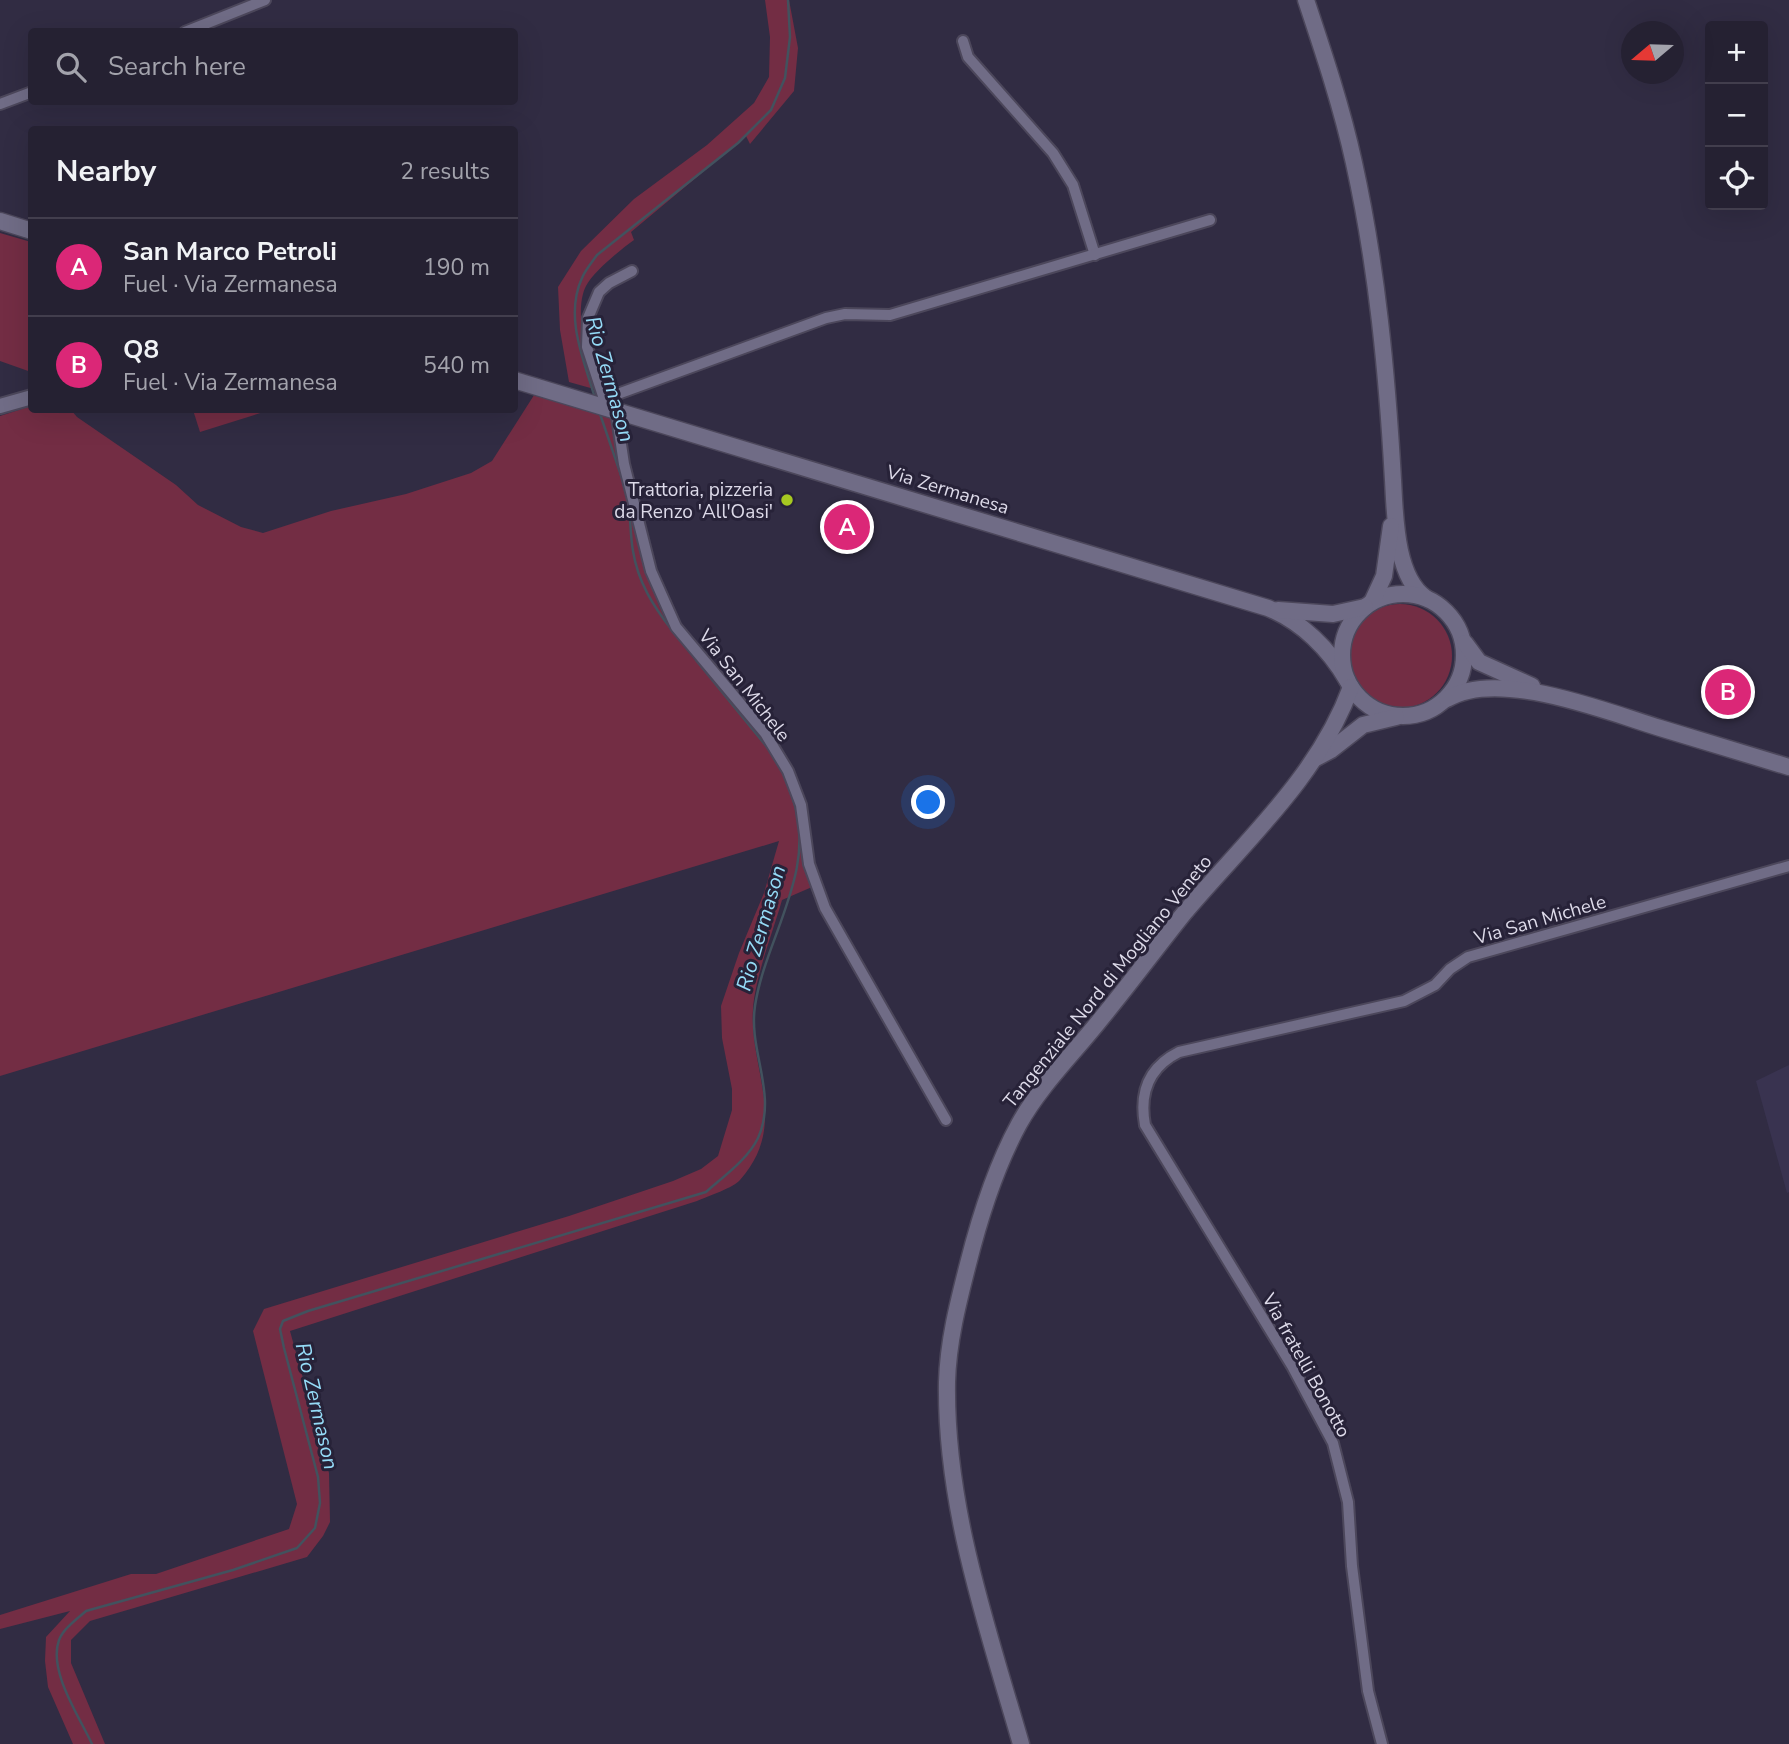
<!DOCTYPE html>
<meta charset="utf-8">
<style>
body{margin:0;font-family:"Nunito Sans",sans-serif;background:#312e3e;color:#f1f3f6}
.controls{position:absolute;right:21px;top:21px;display:grid;overflow:hidden;border-radius:7px;box-shadow:0 7px 28px #0002}
.controls button{width:63px;height:63px;display:grid;place-items:center;padding:0;border:0;border-bottom:2px solid #423e4d;background:#252132;color:#f1f3f6;font:35px sans-serif}
.compass{position:absolute;left:1621px;top:21px;width:63px;height:63px;border-radius:50%;background:#252132;box-shadow:0 7px 28px #0002;rotate:251deg}
.you{position:absolute;left:929px;top:803px;width:24px;height:24px;margin:-18px;border:5px solid #fff;border-radius:50%;background:#1a73e8;box-shadow:0 0 0 10px #1a73e833}
.badge{display:grid;place-items:center;width:46px;height:46px;border-radius:50%;background:#db2777;color:#fff;font-size:23px;font-weight:700}
.pin{position:absolute;translate:-50% -50%;border:4px solid #fff;box-shadow:0 2px 7px #0006}
.list{margin:0;padding:0;list-style:none}
h2{display:flex;justify-content:space-between;align-items:center;height:91px;margin:0;padding:0 28px;font-size:30px}
h2 small{font-size:23px;font-weight:400;color:#a3a3ac}
.list li{display:grid;grid-template-columns:46px 1fr auto;gap:21px;align-items:center;box-sizing:border-box;height:98px;padding:0 28px;border-top:2px solid #423e4d}
.list b{display:block;font-size:26px;white-space:nowrap}
.list p{margin:0;font-size:23px;white-space:nowrap;color:#a3a3ac}
.list em{font-size:23px;font-style:normal;color:#a3a3ac}
.icon{flex:none;width:38px;height:38px;fill:none;stroke:currentColor;stroke-width:2;stroke-linecap:round;stroke-linejoin:round}
.map{position:relative;flex:none;width:1789px;height:1744px;overflow:hidden}
.search{position:absolute;background:#252132;box-shadow:0 7px 28px #0002;left:28px;top:28px;width:490px;height:77px;display:flex;align-items:center;gap:18px;box-sizing:border-box;padding:0 24px;border-radius:7px;color:#a3a3ac;font-size:26px}
.panel{position:absolute;background:#252132;box-shadow:0 7px 28px #0002;left:28px;top:126px;width:490px;height:287px;border-radius:7px}
.map>svg:first-child{display:block}
.built{fill:#393350}
.green{fill:#732d44}
.lines{fill:none;stroke-linecap:round;stroke-linejoin:round}
.stream{stroke:#42525e;stroke-width:2.5}
.minor-casing{stroke:#4c475b;stroke-width:14}
.tertiary-casing{stroke:#4c475b;stroke-width:18}
.secondary-casing{stroke:#4c475b;stroke-width:19}
.minor{stroke:#706c86;stroke-width:10}
.tertiary{stroke:#706c86;stroke-width:14}
.secondary{stroke:#706c86;stroke-width:16}
.poi-dot{fill:#a6c821;stroke:#272238;stroke-width:2.5}
.labels{text-anchor:middle;stroke-width:6;stroke-linejoin:round;paint-order:stroke}
.poi-label{font-size:19px;fill:#dddae9;stroke:#272238;text-anchor:end}
.street-label{font-size:19px;fill:#dddae9;stroke:#272238}
.water-label{font-size:21px;font-style:italic;fill:#95dbf7;stroke:#272238}
</style>
<div class="map">
<svg width="1789" height="1744" viewBox="0 0 1789 1744">
<rect width="100%" height="100%" fill="#312c43"/>
<path class="built" d="M 1789,1065 L 1789,1192 L 1787,1193 L 1756,1081 Z"/>
<g class="green">
<path d="M 765,0 L 789,0 L 798,48 L 794,91 L 750,144 L 746,136 L 631,232 L 634,240 C 620,250 594,271 586,286 C 573,311 588,362 594,389 L 569,382 L 560,330 L 558,287 L 581,251 L 634,199 L 707,145 L 754,103 L 769,77 L 770,37 Z"/>
<path d="M 0,233 L 31,242 L 31,372 L 0,361 Z"/>
<path d="M 536,392 L 610,413 C 615,448 626,481 634,516 C 644,553 650,594 670,627 C 697,669 738,701 766,741 C 796,784 803,837 812,887 L 782,900 C 773,932 755,977 753,1009 C 749,1070 790,1124 740,1180 C 733,1188 708,1196 697,1201 L 290,1331 L 329,1473 L 330,1522 L 323,1536 L 307,1557 L 90,1621 L 71,1640 L 71,1663 L 105,1744 L 73,1744 L 48,1687 L 45,1661 L 46,1637 L 70,1611 L 0,1629 L 0,1615 L 131,1574 L 156,1574 L 289,1529 L 297,1504 L 253,1331 L 264,1309 L 569,1216 L 673,1181 L 701,1169 L 718,1156 L 732,1110 L 732,1089 L 722,1038 L 721,1006 L 739,953 L 764,893 L 779,841 L 0,1076 L 0,416 L 31,406 L 32,410 L 71,410 L 77,417 L 176,485 L 198,505 L 241,527 L 263,533 L 331,511 L 406,494 L 471,473 L 492,461 Z"/>
<path d="M 193,410 L 270,410 L 200,432 Z"/>
<circle cx="1400" cy="656" r="52"/>
</g>
<g class="lines">
<g class="stream">
<path d="M 595,398 C 584,360 564,317 582,278 C 585,270 592,262 597,255 L 738,143 L 771,110 L 785,78 L 790,37 L 788,0"/>
<path d="M 599,411 L 623,481"/>
<path d="M 628,501 C 631,518 630,535 633,551 C 638,582 653,606 672,630"/>
<path d="M 696,660 L 767,747"/>
<path d="M 92,1744 C 79,1716 48,1671 59,1640 C 63,1629 77,1619 86,1611 L 233,1570 L 297,1548 L 315,1528 L 320,1503 L 318,1477 L 284,1348 L 280,1329 L 283,1321 L 308,1311 L 706,1192 C 724,1176 748,1159 758,1138 C 778,1094 748,1051 755,1006 C 765,938 818,871 793,799"/>
</g>
<g class="minor-casing">
<g id="minor">
<path d="M 185,32 L 265,0"/>
<path d="M 963,41 L 968,57 L 1053,153 L 1073,185 L 1095,255"/>
<path d="M 0,104 L 32,92"/>
<path d="M 632,271 L 609,283 L 599,292 L 588,318 L 587,347 L 604,399 L 616,411 L 624,464 L 651,571 L 676,627 L 765,733 L 788,771 L 801,805 L 809,864 L 825,908 L 946,1120"/>
<path d="M 604,399 L 826,318 L 845,314 L 890,315 L 1210,220"/>
<path d="M 1382,1744 L 1368,1691 L 1352,1566 L 1348,1502 L 1333,1443 L 1292,1366 L 1145,1125 C 1139,1092 1149,1067 1179,1052 L 1404,1001 L 1435,985 L 1450,969 L 1468,957 L 1789,866"/>
</g>
</g>
<g class="tertiary-casing">
<path id="tertiary" d="M 0,406 L 32,397"/>
</g>
<g class="secondary-casing">
<g id="secondary">
<path d="M 1306,0 C 1324,54 1342,108 1354,163 C 1377,267 1387,373 1393,480 C 1395,514 1395,577 1426,598"/>
<path d="M 0,221 L 32,231"/>
<path d="M 514,380 L 1268,608 C 1302,622 1329,649 1347,680"/>
<circle cx="1403" cy="655" r="61"/>
<path d="M 1372,602 L 1384,576 L 1391,526"/>
<path d="M 1278,610 L 1333,614 L 1365,607"/>
<path d="M 1465,643 L 1479,662 L 1532,686"/>
<path d="M 1447,699 C 1499,668 1607,712 1660,728 C 1703,741 1746,754 1789,767"/>
<path d="M 1316,758 L 1331,750 L 1363,725 L 1396,717"/>
<path d="M 1021,1744 C 987,1626 945,1507 947,1382 C 948,1342 958,1303 968,1264 C 980,1216 995,1168 1019,1124 C 1040,1086 1073,1054 1100,1020 C 1129,985 1156,948 1185,912 C 1245,841 1318,777 1351,687"/>
</g>
</g>
<use href="#minor" class="minor"/>
<use href="#tertiary" class="tertiary"/>
<use href="#secondary" class="secondary"/>
</g>
<circle class="poi-dot" cx="787" cy="500" r="7"/>
<g class="labels">
<g class="poi-label">
<text x="773" y="496">Trattoria, pizzeria<tspan x="773" dy="22">da Renzo 'All'Oasi'</tspan></text>
</g>
<g class="street-label">
<text transform="translate(948 489) rotate(17)" y="7">Via Zermanesa</text>
<text transform="translate(745 685) rotate(52)" y="7">Via San Michele</text>
<text transform="translate(1540 919) rotate(-16)" y="7">Via San Michele</text>
<text transform="translate(1107 981) rotate(-51)" y="7">Tangenziale Nord di Mogliano Veneto</text>
<text transform="translate(1307 1365) rotate(61)" y="7">Via fratelli Bonotto</text>
</g>
<g class="water-label">
<text transform="translate(610 379) rotate(74)" y="7">Rio Zermason</text>
<text transform="translate(761 928) rotate(-74)" y="7">Rio Zermason</text>
<text transform="translate(317 1406) rotate(77)" y="7">Rio Zermason</text>
</g>
</g>
</svg>
<div class="controls">
<button>+</button>
<button>−</button>
<button><svg class="icon" aria-label="locate" viewBox="0 0 24 24"><circle cx="12" cy="12" r="6"/><path d="M12 2v4M12 18v4M2 12h4M18 12h4"/></svg></button>
</div>
<svg class="compass" viewBox="-18 -18 36 36"><path d="M0-13l5 13h-10z" fill="#e53935"/><path d="M0 13l5-13h-10z" fill="#a3a3ac"/></svg>
<div class="you"></div>
<div class="pin badge" style="left:847px;top:527px">A</div>
<div class="pin badge" style="left:1728px;top:692px">B</div>
<div class="search"><svg class="icon" aria-label="search" viewBox="0 0 24 24"><circle cx="10" cy="10" r="6"/><path d="M15 15l6 6"/></svg>Search here</div>
<section class="panel">
<h2>Nearby<small>2 results</small></h2>
<ul class="list">
<li><span class="badge">A</span><div><b>San Marco Petroli</b><p>Fuel · Via Zermanesa</p></div><em>190 m</em></li>
<li><span class="badge">B</span><div><b>Q8</b><p>Fuel · Via Zermanesa</p></div><em>540 m</em></li>
</ul>
</section>
</div>
